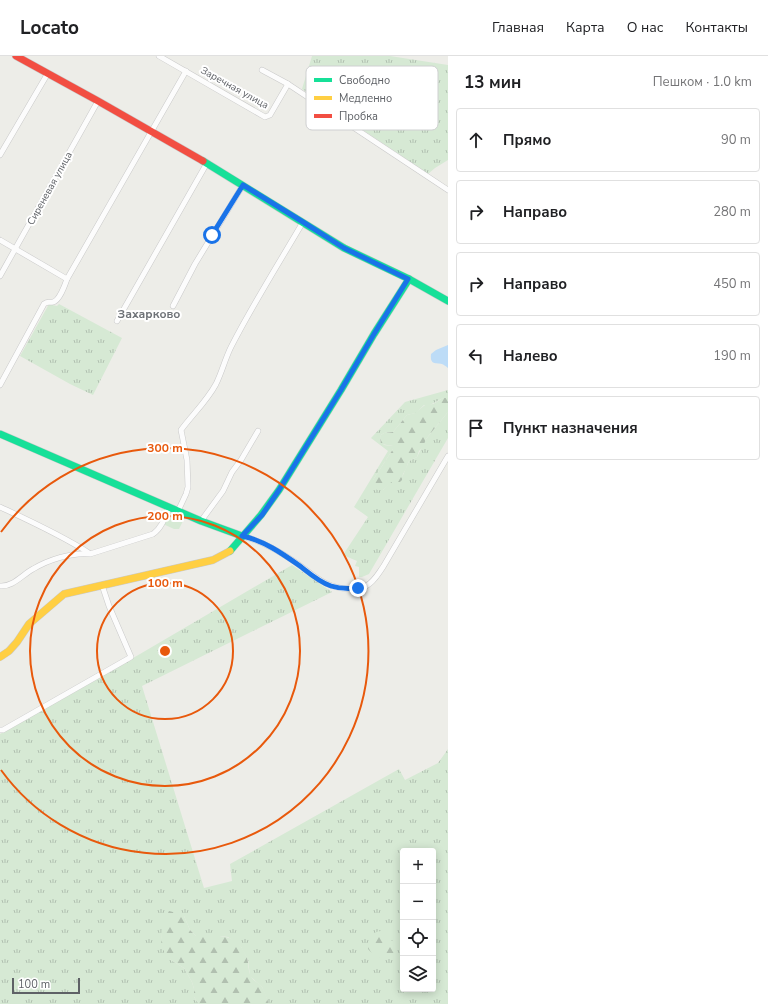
<!DOCTYPE html>
<html lang="ru">
<meta charset="utf-8">
<style>
body{margin:0;font-family:"Nunito Sans",sans-serif;background:#f2f2f2;color:#202124}
.controls{position:absolute;right:12px;bottom:12px;display:grid;overflow:hidden;border-radius:4px;box-shadow:0 2px 10px #0003}
.controls button{width:36px;height:36px;display:grid;place-items:center;padding:0;border:0;border-bottom:1px solid #e0e0e0;background:#fff;color:#202124;font:20px sans-serif}
.scale{position:absolute;left:12px;bottom:10px;width:68px;box-sizing:border-box;padding-left:4px;border:2px solid #5e6166;border-top:0;font-size:11px;line-height:14px;white-space:nowrap;color:#5e6166;-webkit-text-stroke:3px #fff;paint-order:stroke}
.stop{position:absolute;width:12px;height:12px;margin:-9px;border:3px solid #1a73e8;border-radius:50%;background:#fff}
.stop.end{background:#1a73e8;border-color:#fff;box-shadow:0 1px 4px #0008}
.list{margin:0;padding:0;list-style:none}
h2{display:flex;justify-content:space-between;align-items:center;height:52px;margin:0;padding:0 16px;font-size:17px}
h2 small{font-size:13px;font-weight:400;color:#757577}
.list li{display:grid;grid-template-columns:26px 1fr auto;gap:12px;align-items:center;box-sizing:border-box;height:64px;margin:0 8px 8px;padding:0 8px;border:1px solid #e0e0e0;border-radius:4px}
.list b{display:block;font-size:15px;white-space:nowrap}
.list em{font-size:13px;font-style:normal;color:#757577}
.icon{flex:none;width:22px;height:22px;fill:none;stroke:currentColor;stroke-width:2;stroke-linecap:round;stroke-linejoin:round}
.map{position:relative;flex:none;width:448px;height:948px;overflow:hidden}
header{display:flex;align-items:center;gap:24px;box-sizing:border-box;height:56px;padding:0 20px;background:#fff;border-bottom:1px solid #e0e0e0}
header strong{font-size:19px}
nav{display:flex;gap:22px;margin-inline-start:auto;font-size:14px}
main{display:flex}
aside{flex:1;background:#fff}
.map>svg:first-child{display:block}
.grass{fill:url(#grass-tufts);fill-rule:evenodd}
.forest{fill:url(#forest-firs)}
.park{fill:url(#park-crowns)}
.water{fill:#bddcf7}
.lines{fill:none;stroke-linecap:round;stroke-linejoin:round}
.street-casing{stroke:#c9c9c9;stroke-width:6}
.fast-casing{stroke:#c9c9c9;stroke-width:8}
.slow-casing{stroke:#c9c9c9;stroke-width:8}
.jam-casing{stroke:#c9c9c9;stroke-width:8}
.street{stroke:#fcfcfc;stroke-width:5}
.fast{stroke:#16e098;stroke-width:7}
.slow{stroke:#ffcf43;stroke-width:7}
.jam{stroke:#f24e42;stroke-width:7}
.route{stroke:#1a73e8;stroke-width:5}
.ring{fill:none;stroke:#e8590c;stroke-width:2}
.labels{text-anchor:middle;stroke-width:4;stroke-linejoin:round;paint-order:stroke}
.street-label{font-size:10px;fill:#5e6166;stroke:#fff}
.quarter-label{font-size:12px;font-weight:bold;fill:#6f7378;stroke:#fff}
.key{fill:#fff;stroke:#cfd0d1;stroke-width:1}
.key-label{font-size:11px;fill:#5e6166}
.centre{fill:#e8590c;stroke:#fff;stroke-width:2}
.ring-label{font-size:12px;text-anchor:middle;font-weight:bold;fill:#e8590c;stroke:#fff;stroke-width:4;stroke-linejoin:round;paint-order:stroke}
</style>
<header>
<strong>Locato</strong>
<nav><a>Главная</a><a>Карта</a><a>О нас</a><a>Контакты</a></nav>
</header>
<main>
<div class="map">
<svg width="448" height="948" viewBox="0 0 448 948">
<defs>
<pattern id="grass-tufts" width="24" height="20" patternUnits="userSpaceOnUse"><rect width="24" height="20" fill="#d6e9d4"/><path d="M3 7l-1-3M5 7V3M7 7l1-3M15 17l-1-3M17 17v-4M19 17l1-3" fill="none" stroke="#b1c0b0"/></pattern>
<pattern id="forest-firs" width="22" height="20" patternUnits="userSpaceOnUse"><rect width="22" height="20" fill="#d6e9d4"/><path d="M5 1l3.5 6h-7zM16 11l3.5 6h-7z" fill="#b1c0b0"/></pattern>
<pattern id="park-crowns" width="20" height="18" patternUnits="userSpaceOnUse"><rect width="20" height="18" fill="#d6e9d4"/><path d="M2 6a3 3 0 1 1 6 0M12 15a3 3 0 1 1 6 0" fill="none" stroke="#b1c0b0"/></pattern>
</defs>
<rect width="100%" height="100%" fill="#edede8"/>
<g class="grass">
<path d="M 312,0 L 390,0 L 448,9 L 448,104 L 435,112 L 428,118 L 302,33 Z"/>
<path d="M 49,248 L 57,250 L 59,248 L 122,282 L 93,339 L 70,328 L 20,300 Z"/>
<path d="M 448,334 L 448,342 L 443,342 L 430,349 L 424,349 L 416,357 L 407,359 L 393,376 L 384,377 L 381,379 L 380,385 L 384,389 L 393,390 L 393,393 L 373,424 L 383,434 L 390,426 L 400,426 L 409,405 L 417,401 L 426,383 L 448,356 L 448,382 L 369,518 L 362,521 L 359,521 L 359,511 L 355,510 L 357,505 L 343,499 L 368,461 L 354,451 L 388,395 L 371,382 L 405,346 Z"/>
<path d="M 292,509 L 332,536 L 142,630 L 204,832 L 232,825 L 230,808 L 399,713 L 405,724 L 438,707 L 448,693 L 448,948 L 269,948 L 262,931 L 250,920 L 248,904 L 241,891 L 228,881 L 220,880 L 196,880 L 190,874 L 184,860 L 162,877 L 161,884 L 171,904 L 184,912 L 192,926 L 194,933 L 194,941 L 199,948 L 0,948 L 0,678 L 140,598 ZM 403,795 L 433,795 L 433,933 L 403,933 Z"/>
</g>
<g class="forest">
<path d="M 443,342 L 448,342 L 448,356 L 426,383 L 423,391 L 419,395 L 417,401 L 409,405 L 408,407 L 406,413 L 403,418 L 402,424 L 400,426 L 391,426 L 383,434 L 377,434 L 373,430 L 373,424 L 393,393 L 393,390 L 381,388 L 380,382 L 381,379 L 384,377 L 393,376 L 407,359 L 415,357 L 425,349 L 433,348 Z"/>
<path d="M 169,855 L 177,857 L 184,860 L 190,874 L 196,880 C 219,880 237,876 247,902 C 249,908 248,916 251,920 C 253,925 259,927 262,931 C 265,936 267,943 269,948 L 199,948 L 194,941 L 194,933 L 192,926 L 184,912 L 171,904 L 162,892 L 161,884 L 162,869 Z"/>
<path d="M 379,875 L 387,878 L 396,891 L 394,898 C 383,904 376,902 368,893 L 369,885 L 372,878 Z"/>
</g>
<path class="park" d="M 169,456 L 184,463 L 179,473 L 174,473 L 163,468 Z"/>
<path class="water" d="M 448,289 L 448,312 C 446,310 444,309 442,308 C 434,307 430,308 431,298 L 436,294 Z"/>
<g class="lines">
<g class="street-casing">
<g id="street">
<path d="M 159,0 L 265,61 L 270,59 L 288,28 L 448,134"/>
<path d="M 262,14 L 288,28"/>
<path d="M 0,99 L 48,17"/>
<path d="M 0,184 L 67,223"/>
<path d="M 0,220 L 98,45"/>
<path d="M 173,250 L 195,208 L 243,129"/>
<path d="M 117,265 L 207,107"/>
<path d="M 0,329 L 44,248 C 48,245 49,247 53,246 C 59,245 65,229 67,223 L 186,15"/>
<path d="M 0,451 C 30,465 61,479 89,497"/>
<path d="M 178,455 L 186,438 L 188,431 L 187,404 L 181,374 C 192,359 207,345 216,328 C 222,316 225,303 231,291 C 253,248 279,207 303,166"/>
<path d="M 201,465 L 223,435 L 232,416 L 241,404 L 258,375"/>
<path d="M 242,480 C 260,484 277,494 292,504 C 312,517 323,532 349,533 C 355,533 361,533 366,530 C 374,526 378,518 383,511 L 448,400"/>
<path d="M 0,530 C 13,531 22,519 33,513 C 48,504 72,496 90,498 L 153,478 C 162,472 165,461 169,451"/>
<path d="M 0,674 L 3,674 L 131,601 L 109,550 L 102,529"/>
</g>
</g>
<g class="fast-casing">
<g id="fast">
<path d="M 203,105 L 344,192 L 409,223 L 448,245"/>
<path d="M 0,378 L 201,465 L 242,480"/>
<path d="M 230,495 L 261,459 L 279,434 L 341,334 L 374,278 L 409,223"/>
</g>
</g>
<g class="slow-casing">
<path id="slow" d="M 0,601 L 9,595 L 17,586 L 29,568 L 64,538 L 213,504 L 230,495"/>
</g>
<g class="jam-casing">
<path id="jam" d="M 16,0 L 98,45 L 203,105"/>
</g>
<use href="#street" class="street"/>
<use href="#fast" class="fast"/>
<use href="#slow" class="slow"/>
<use href="#jam" class="jam"/>
</g>
<g class="lines">
<path class="route" d="M 212,179 L 243,129 L 303,166 L 344,192 L 408,223 L 374,278 L 341,334 L 279,434 L 262,459 L 242,480 C 263,484 283,498 300,510 C 309,517 319,526 331,530 C 340,533 349,533 358,532"/>
</g>
<g class="ring">
<circle cx="165" cy="595" r="68"/>
<circle cx="165" cy="595" r="135"/>
<path d="M1 476A203 203 0 1 1 1 714"/>
</g>
<g class="labels">
<g class="street-label">
<text transform="translate(235 31) rotate(29)" y="4">Заречная улица</text>
<text transform="translate(49 132) rotate(-61)" y="4">Сиреневая улица</text>
</g>
<g class="quarter-label">
<text x="149" y="262">Захарково</text>
</g>
</g>
<rect x="306" y="10" width="132" height="64" rx="6" class="key"/>
<rect x="314" y="22" width="18" height="4" fill="#16e098"/>
<rect x="314" y="40" width="18" height="4" fill="#ffcf43"/>
<rect x="314" y="58" width="18" height="4" fill="#f24e42"/>
<g class="key-label">
<text x="339" y="28">Свободно</text>
<text x="339" y="46">Медленно</text>
<text x="339" y="64">Пробка</text>
</g>
<circle cx="165" cy="595" r="6" class="centre"/>
<g class="ring-label">
<text x="165" y="396">300 m</text>
<text x="165" y="464">200 m</text>
<text x="165" y="531">100 m</text>
</g>
</svg>
<div class="controls">
<button>+</button>
<button>−</button>
<button><svg class="icon" aria-label="locate" viewBox="0 0 24 24"><circle cx="12" cy="12" r="6"/><path d="M12 2v4M12 18v4M2 12h4M18 12h4"/></svg></button>
<button><svg class="icon" aria-label="layers" viewBox="0 0 24 24"><path d="M12 4l9 5-9 5-9-5zM3 14l9 5 9-5"/></svg></button>
</div>
<div class="scale">100 m</div>
<div class="stop" style="left:212px;top:179px"></div>
<div class="stop end" style="left:358px;top:532px"></div>
</div>
<aside>
<h2>13 мин<small>Пешком · 1.0 km</small></h2>
<ul class="list">
<li><svg class="icon" aria-label="ahead" viewBox="0 0 24 24"><path d="M12 20V5M6 11l6-6 6 6"/></svg><div><b>Прямо</b></div><em>90 m</em></li>
<li><svg class="icon" aria-label="right" viewBox="0 0 24 24"><path d="M7 20v-9h11M14 6l5 5-5 5"/></svg><div><b>Направо</b></div><em>280 m</em></li>
<li><svg class="icon" aria-label="right" viewBox="0 0 24 24"><path d="M7 20v-9h11M14 6l5 5-5 5"/></svg><div><b>Направо</b></div><em>450 m</em></li>
<li><svg class="icon" aria-label="left" viewBox="0 0 24 24"><path d="M17 20v-9H6M10 6l-5 5 5 5"/></svg><div><b>Налево</b></div><em>190 m</em></li>
<li><svg class="icon" aria-label="arrive" viewBox="0 0 24 24"><path d="M6 21V4h12l-3 4 3 4H6"/></svg><div><b>Пункт назначения</b></div></li>
</ul>
</aside>
</main>
